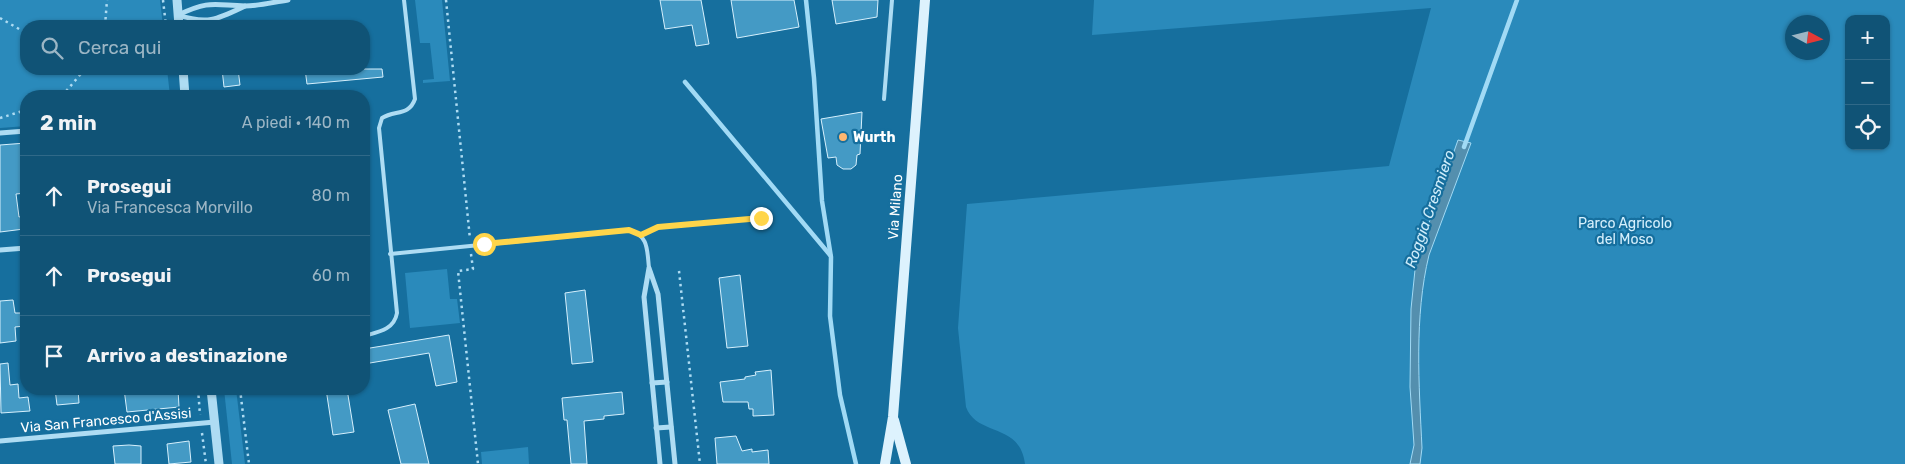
<!DOCTYPE html>
<html lang="it">
<meta charset="utf-8">
<style>
body{margin:0;font-family:Rubik,sans-serif;background:#19597b;color:#f1f3f6}
.controls{position:absolute;right:15px;top:15px;display:grid;overflow:hidden;border-radius:10px;box-shadow:0 1px 4px #0004}
.controls button{width:45px;height:45px;display:grid;place-items:center;padding:0;border:0;border-bottom:1px solid #306988;background:#105376;color:#f1f3f6;font:25px sans-serif}
.compass{position:absolute;left:1785px;top:15px;width:45px;height:45px;border-radius:50%;background:#105376;box-shadow:0 1px 4px #0004;rotate:97deg}
.stop{position:absolute;width:15px;height:15px;margin:-11px;border:4px solid #ffd54a;border-radius:50%;background:#fff}
.stop.end{background:#ffd54a;border-color:#fff;box-shadow:0 1px 5px #0008}
.list{margin:0;padding:0;list-style:none}
h2{display:flex;justify-content:space-between;align-items:center;height:65px;margin:0;padding:0 20px;font-size:21px}
h2 small{font-size:16px;font-weight:400;color:#9cb6c5}
.list li{display:grid;grid-template-columns:32px 1fr auto;gap:15px;align-items:center;box-sizing:border-box;height:80px;padding:0 20px;border-top:1px solid #306988}
.list b{display:block;font-size:19px;white-space:nowrap}
.list p{margin:0;font-size:16px;white-space:nowrap;color:#9cb6c5}
.list em{font-size:16px;font-style:normal;color:#9cb6c5}
.icon{flex:none;width:28px;height:28px;fill:none;stroke:currentColor;stroke-width:2;stroke-linecap:round;stroke-linejoin:round}
.map{position:relative;flex:none;width:1905px;height:464px;overflow:hidden}
.search{position:absolute;background:#105376;box-shadow:0 1px 4px #0004;left:20px;top:20px;width:350px;height:55px;display:flex;align-items:center;gap:12px;box-sizing:border-box;padding:0 18px;border-radius:20px;color:#9cb6c5;font-size:19px}
.panel{position:absolute;background:#105376;box-shadow:0 1px 4px #0004;left:20px;top:90px;width:350px;height:305px;border-radius:20px}
.map>svg:first-child{display:block}
.green{fill:#2a8abb;fill-rule:evenodd}
.water{fill:#548fae;stroke:#a1daf5}
.lines{fill:none;stroke-linecap:round;stroke-linejoin:round}
.stream{stroke:#a1daf5;stroke-width:4.5}
.building{fill:#449ac5;stroke:#d6f0fd}
.path{stroke:#aedcf3;stroke-width:2.5;stroke-dasharray:2.5 4;stroke-linecap:butt}
.service{stroke:#aedcf3;stroke-width:4}
.minor{stroke:#aedcf3;stroke-width:5}
.tertiary{stroke:#aedcf3;stroke-width:9}
.secondary{stroke:#ddf2fd;stroke-width:10}
.route{stroke:#ffd54a;stroke-width:6}
.poi-dot{fill:#ffb770;stroke:#166f9e;stroke-width:2}
.labels{text-anchor:middle;stroke-width:4.5;stroke-linejoin:round;paint-order:stroke}
.poi-label{font-size:14px;font-weight:bold;fill:#fff;stroke:#166f9e;text-anchor:start}
.street-label{font-size:14px;fill:#fff;stroke:#166f9e}
.park-label{font-size:14px;fill:#d6f0fd;stroke:#166f9e}
.water-label{font-size:15px;font-style:italic;fill:#cfedfb;stroke:#166f9e}
</style>
<div class="map">
<svg width="1905" height="464" viewBox="0 0 1905 464">
<rect width="100%" height="100%" fill="#166f9e"/>
<g class="green">
<path d="M 0,0 L 160,0 L 163,26 L 26,26 L 26,69 L 167,69 L 170,96 L 26,96 L 26,126 L 0,128 Z"/>
<path d="M 415,0 L 442,0 L 450,81 L 423,83 L 423,80 L 434,79 L 430,43 L 420,43 Z"/>
<path d="M 1094,0 L 1905,0 L 1905,464 L 1025,464 C 1020,422 977,437 966,407 L 958,328 L 967,204 L 1389,166 L 1431,8 L 1092,35 ZM 1849,19 L 1886,19 L 1886,146 L 1849,146 ZM 1792,22 L 1822,22 L 1822,52 L 1792,52 Z"/>
<path d="M 447,269 L 450,299 L 457,299 L 460,323 L 410,328 L 405,273 Z"/>
<path d="M 224,389 L 236,389 L 245,464 L 232,464 Z"/>
<path d="M 528,447 L 529,464 L 482,464 L 481,452 Z"/>
</g>
<path class="water" d="M 1458,140 L 1471,143 L 1429,255 C 1414,317 1419,385 1422,448 L 1420,464 L 1410,464 L 1414,445 L 1410,387 L 1411,309 L 1416,260 Z"/>
<g class="lines">
<g class="stream">
<path d="M 806,0 L 814,78 L 822,201 L 831,257 L 830,316 L 840,395 L 856,464"/>
<path d="M 685,82 L 830,255"/>
<path d="M 1464,147 L 1517,0"/>
</g>
</g>
<g class="building">
<path d="M 660,0 L 701,0 L 709,44 L 696,46 L 692,25 L 665,29 Z"/>
<path d="M 731,0 L 794,0 L 799,27 L 737,38 Z"/>
<path d="M 832,0 L 878,0 L 877,17 L 836,24 Z"/>
<path d="M 222,69 L 238,69 L 240,85 L 224,87 Z"/>
<path d="M 305,69 L 382,69 L 383,77 L 307,84 Z"/>
<path d="M 862,112 L 860,154 L 857,155 L 856,165 L 851,169 L 843,169 L 837,165 L 836,157 L 828,158 L 821,119 Z"/>
<path d="M 26,143 L 26,193 L 16,194 L 19,217 L 23,216 L 24,229 L 0,232 L 0,145 Z"/>
<path d="M 740,275 L 748,346 L 727,348 L 719,278 Z"/>
<path d="M 585,290 L 593,362 L 572,364 L 565,293 Z"/>
<path d="M 13,300 L 15,313 L 23,313 L 25,326 L 15,327 L 16,341 L 0,343 L 0,301 Z"/>
<path d="M 449,335 L 457,382 L 436,386 L 429,353 L 364,364 L 364,349 Z"/>
<path d="M 8,363 L 10,385 L 18,384 L 19,398 L 28,397 L 30,411 L 1,413 L 0,364 Z"/>
<path d="M 771,370 L 774,415 L 753,416 L 753,409 L 749,409 L 748,402 L 723,402 L 720,382 L 745,379 L 745,377 L 756,375 L 755,372 Z"/>
<path d="M 55,389 L 78,389 L 79,403 L 57,405 Z"/>
<path d="M 124,389 L 178,389 L 179,407 L 127,412 Z"/>
<path d="M 326,389 L 347,389 L 354,432 L 333,435 Z"/>
<path d="M 622,392 L 624,414 L 604,416 L 604,419 L 584,421 L 587,464 L 571,464 L 567,420 L 564,420 L 562,398 Z"/>
<path d="M 415,404 L 429,464 L 401,464 L 388,410 Z"/>
<path d="M 736,436 L 742,451 L 752,449 L 752,452 L 768,450 L 769,464 L 717,464 L 715,438 Z"/>
<path d="M 189,441 L 191,462 L 169,464 L 167,444 Z"/>
<path d="M 129,445 L 141,446 L 141,464 L 115,464 L 113,446 Z"/>
</g>
<g class="lines">
<g class="path">
<path d="M 163,0 L 166,26"/>
<path d="M 446,0 L 470,239"/>
<path d="M 0,18 L 26,33"/>
<path d="M 105,26 L 107,0"/>
<path d="M 62,96 L 85,69"/>
<path d="M 0,118 L 26,110"/>
<path d="M 471,254 L 473,269 L 458,271 L 478,464"/>
<path d="M 679,271 L 700,464"/>
<path d="M 198,389 L 200,415"/>
<path d="M 240,389 L 249,464"/>
<path d="M 202,433 L 206,464"/>
</g>
<g class="service">
<path d="M 884,99 L 892,0"/>
<path d="M 641,235 L 658,227 L 761,218"/>
<path d="M 390,254 L 629,230 C 649,235 647,251 649,268"/>
<path d="M 364,336 C 378,332 394,330 397,313 L 379,128 L 382,118 C 395,110 409,116 415,99 L 404,0"/>
</g>
<g class="minor">
<path d="M 178,15 C 210,0 213,5 245,6 C 259,6 274,2 288,0"/>
<path d="M 178,15 C 208,25 218,19 245,6"/>
<path d="M 0,133 L 26,131"/>
<path d="M 0,250 L 26,248"/>
<path d="M 652,383 L 667,382"/>
<path d="M 656,428 L 671,427"/>
<path d="M 0,441 L 215,422"/>
<path d="M 660,464 L 644,297 L 649,268 L 658,294 L 675,464"/>
</g>
<g class="tertiary">
<path d="M 177,0 L 179,26"/>
<path d="M 183,69 L 185,96"/>
<path d="M 211,389 L 219,464"/>
</g>
<g class="secondary">
<path d="M 894,420 L 906,464"/>
<path d="M 885,464 L 893,417 L 925,0"/>
</g>
</g>
<g class="lines">
<path class="route" d="M 484,244 L 629,230 L 641,235 L 658,227 L 761,218"/>
</g>
<circle class="poi-dot" cx="843" cy="137" r="5"/>
<g class="labels">
<g class="poi-label">
<text x="853" y="142">Wurth</text>
</g>
<g class="street-label">
<text transform="translate(895 207) rotate(-86)" y="5">Via Milano</text>
<text transform="translate(106 420) rotate(-5)" y="5">Via San Francesco d'Assisi</text>
</g>
<g class="park-label">
<text x="1625" y="228">Parco Agricolo<tspan x="1625" dy="16">del Moso</tspan></text>
</g>
<g class="water-label">
<text transform="translate(1430 209) rotate(-71)" y="5">Roggia Cresmiero</text>
</g>
</g>
</svg>
<div class="controls">
<button>+</button>
<button>−</button>
<button><svg class="icon" aria-label="locate" viewBox="0 0 24 24"><circle cx="12" cy="12" r="6"/><path d="M12 2v4M12 18v4M2 12h4M18 12h4"/></svg></button>
</div>
<svg class="compass" viewBox="-18 -18 36 36"><path d="M0-13l5 13h-10z" fill="#e53935"/><path d="M0 13l5-13h-10z" fill="#9cb6c5"/></svg>
<div class="stop" style="left:484px;top:244px"></div>
<div class="stop end" style="left:761px;top:218px"></div>
<div class="search"><svg class="icon" aria-label="search" viewBox="0 0 24 24"><circle cx="10" cy="10" r="6"/><path d="M15 15l6 6"/></svg>Cerca qui</div>
<section class="panel">
<h2>2 min<small>A piedi · 140 m</small></h2>
<ul class="list">
<li><svg class="icon" aria-label="ahead" viewBox="0 0 24 24"><path d="M12 20V5M6 11l6-6 6 6"/></svg><div><b>Prosegui</b><p>Via Francesca Morvillo</p></div><em>80 m</em></li>
<li><svg class="icon" aria-label="ahead" viewBox="0 0 24 24"><path d="M12 20V5M6 11l6-6 6 6"/></svg><div><b>Prosegui</b></div><em>60 m</em></li>
<li><svg class="icon" aria-label="arrive" viewBox="0 0 24 24"><path d="M6 21V4h12l-3 4 3 4H6"/></svg><div><b>Arrivo a destinazione</b></div></li>
</ul>
</section>
</div>
